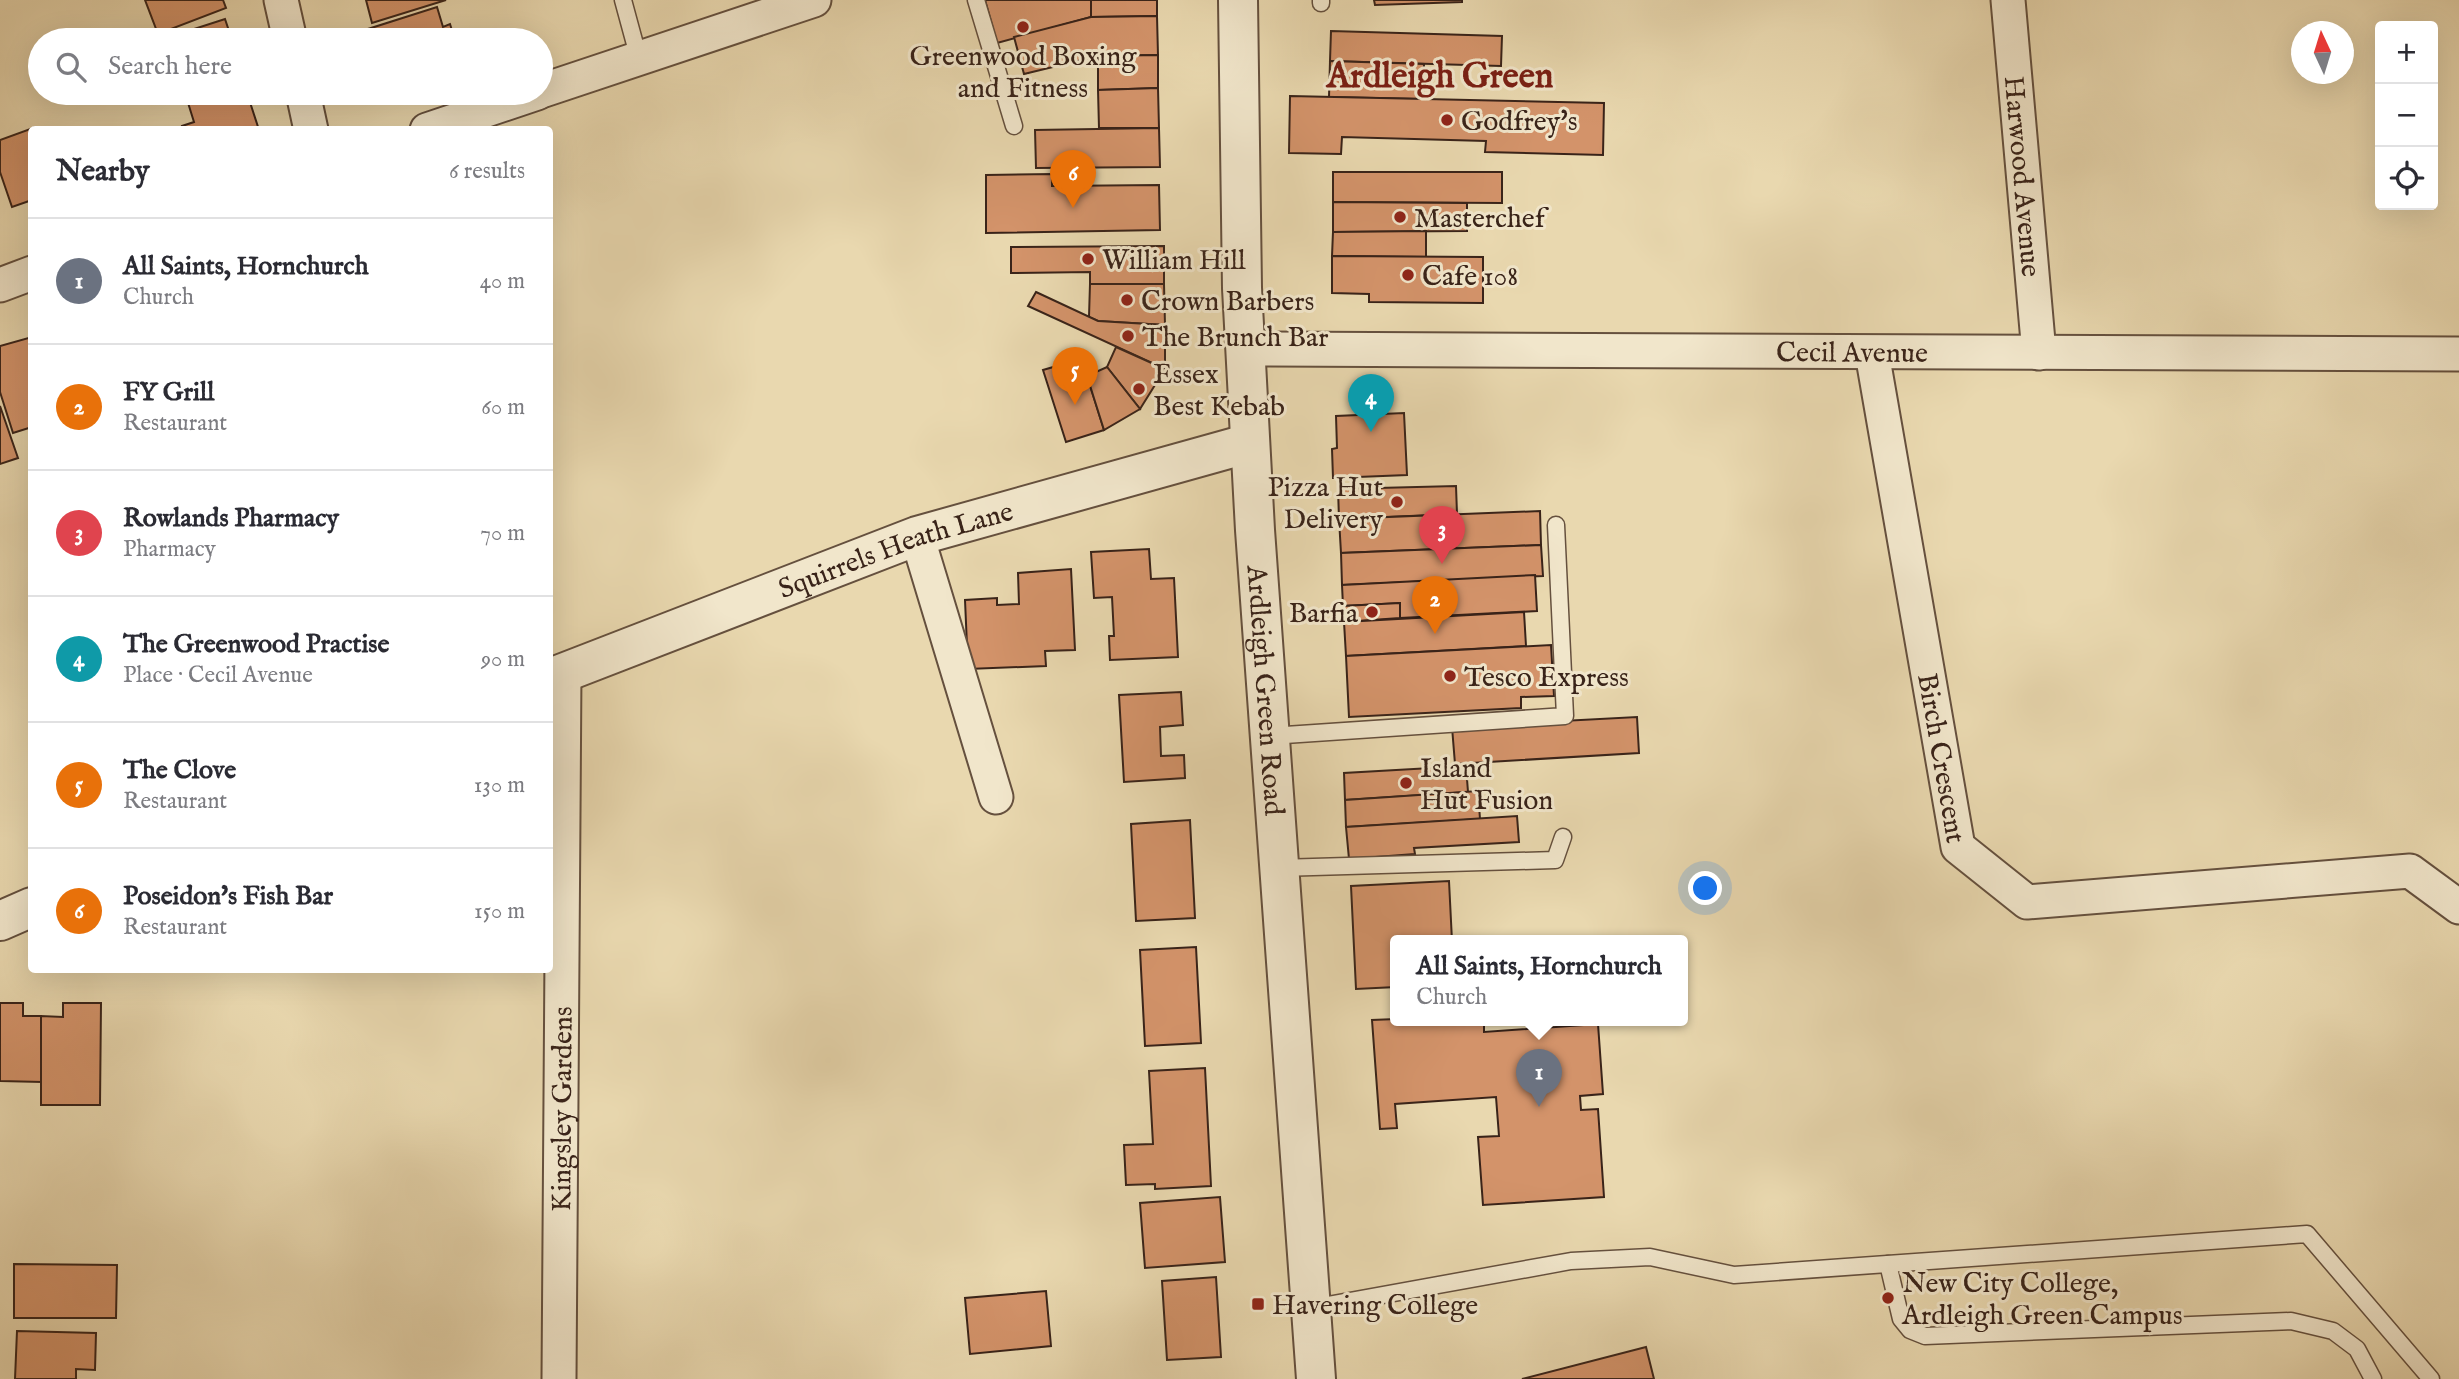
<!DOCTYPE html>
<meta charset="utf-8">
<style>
body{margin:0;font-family:"IM FELL English",serif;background:#f2f2f3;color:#2b2b33}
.controls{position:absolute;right:21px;top:21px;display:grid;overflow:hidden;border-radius:7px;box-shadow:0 7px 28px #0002}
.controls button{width:63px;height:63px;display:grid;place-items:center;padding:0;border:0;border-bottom:2px solid #e1e1e2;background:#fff;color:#2b2b33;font:35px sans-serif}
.compass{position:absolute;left:2291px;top:21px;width:63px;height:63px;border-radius:50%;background:#fff;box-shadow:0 7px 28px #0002;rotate:356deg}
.you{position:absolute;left:1706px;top:889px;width:24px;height:24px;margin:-18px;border:5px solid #fff;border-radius:50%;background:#1a73e8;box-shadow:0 0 0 10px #1a73e833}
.badge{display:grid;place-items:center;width:46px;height:46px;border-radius:50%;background:#b45309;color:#fff;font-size:23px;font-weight:700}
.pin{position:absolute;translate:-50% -58px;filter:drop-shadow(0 2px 4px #0008)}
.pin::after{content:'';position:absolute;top:37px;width:24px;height:21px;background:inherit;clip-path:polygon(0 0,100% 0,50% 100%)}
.popup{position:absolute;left:1390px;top:935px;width:298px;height:91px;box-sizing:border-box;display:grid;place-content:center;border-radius:7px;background:#fff;filter:drop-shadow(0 2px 5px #0005);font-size:23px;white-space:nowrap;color:#7c7c81}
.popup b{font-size:26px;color:#2b2b33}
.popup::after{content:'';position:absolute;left:50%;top:100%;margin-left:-14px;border:14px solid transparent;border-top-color:#fff}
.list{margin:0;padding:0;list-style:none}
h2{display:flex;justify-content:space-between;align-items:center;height:91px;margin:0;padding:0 28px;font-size:30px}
h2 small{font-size:23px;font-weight:400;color:#7c7c81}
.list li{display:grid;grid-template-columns:46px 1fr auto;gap:21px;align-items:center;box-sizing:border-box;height:126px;padding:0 28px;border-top:2px solid #e1e1e2}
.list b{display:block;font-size:26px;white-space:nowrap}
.list p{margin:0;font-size:23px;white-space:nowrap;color:#7c7c81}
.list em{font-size:23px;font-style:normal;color:#7c7c81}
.icon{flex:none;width:38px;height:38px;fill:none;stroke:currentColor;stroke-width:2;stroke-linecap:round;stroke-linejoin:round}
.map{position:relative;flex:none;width:2459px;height:1379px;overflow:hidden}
.search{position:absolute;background:#fff;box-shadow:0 7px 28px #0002;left:28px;top:28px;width:525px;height:77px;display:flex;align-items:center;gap:18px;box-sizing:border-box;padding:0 24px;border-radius:38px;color:#7c7c81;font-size:26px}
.panel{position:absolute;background:#fff;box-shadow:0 7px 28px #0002;left:28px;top:126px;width:525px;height:847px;border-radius:7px}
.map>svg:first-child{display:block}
.building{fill:#d3936a;stroke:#392319;stroke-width:2}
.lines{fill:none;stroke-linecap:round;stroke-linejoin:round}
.service-casing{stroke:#65503e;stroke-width:19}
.minor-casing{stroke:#65503e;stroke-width:37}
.tertiary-casing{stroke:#65503e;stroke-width:42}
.service{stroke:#f1e6cb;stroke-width:16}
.minor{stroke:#f1e6cb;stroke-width:33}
.tertiary{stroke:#f1e6cb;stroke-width:38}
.poi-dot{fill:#8f2418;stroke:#f1e6cb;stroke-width:2.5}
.labels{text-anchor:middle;stroke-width:6;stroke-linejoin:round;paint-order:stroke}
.poi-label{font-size:28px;fill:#392319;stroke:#f1e6cb;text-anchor:start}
.street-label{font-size:28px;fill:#392319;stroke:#f1e6cb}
.district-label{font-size:35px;font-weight:bold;fill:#7a1f14;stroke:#f1e6cb}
</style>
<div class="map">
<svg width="2459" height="1379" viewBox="0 0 2459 1379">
<rect width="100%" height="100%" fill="#e9d8af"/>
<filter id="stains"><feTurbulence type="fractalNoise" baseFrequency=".00286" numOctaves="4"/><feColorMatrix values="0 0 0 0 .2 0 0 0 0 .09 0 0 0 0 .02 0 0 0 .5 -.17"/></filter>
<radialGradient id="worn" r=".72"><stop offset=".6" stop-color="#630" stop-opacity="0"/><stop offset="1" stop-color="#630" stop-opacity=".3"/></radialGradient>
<g class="building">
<path d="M 145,0 L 223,0 L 226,8 L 158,34 Z"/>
<path d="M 366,0 L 446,0 L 372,23 Z"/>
<path d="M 985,0 L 1091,0 L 1091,17 L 997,43 Z"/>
<path d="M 1091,0 L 1157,0 L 1157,16 L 1091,17 Z"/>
<path d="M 1374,0 L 1462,0 L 1462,2 L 1375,5 Z"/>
<path d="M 437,7 L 443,27 L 450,24 L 455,40 L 372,40 L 368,29 Z"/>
<path d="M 1157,16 L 1158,55 L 1098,56 L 1024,74 L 1014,37 L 1091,17 Z"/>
<path d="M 225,19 L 232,40 L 160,40 Z"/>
<path d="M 1331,31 L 1502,36 L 1501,66 L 1330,61 Z"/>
<path d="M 1158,55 L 1158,88 L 1098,90 L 1098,56 Z"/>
<path d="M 1330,61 L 1424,64 L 1423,99 L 1329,97 Z"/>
<path d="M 1158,88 L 1159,128 L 1099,128 L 1098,90 Z"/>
<path d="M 185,93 L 247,93 L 259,130 L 183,130 L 182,126 L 194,122 Z"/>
<path d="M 1290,96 L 1604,103 L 1603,155 L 1485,152 L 1486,141 L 1342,137 L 1341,154 L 1289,153 Z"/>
<path d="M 33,128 L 32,130 L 32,200 L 12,207 L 0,172 L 0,140 Z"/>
<path d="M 1159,128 L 1160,167 L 1036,168 L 1035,130 Z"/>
<path d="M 1333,172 L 1502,172 L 1502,203 L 1333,202 Z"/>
<path d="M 1052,174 L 1052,186 L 1159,185 L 1160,230 L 986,233 L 986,175 Z"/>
<path d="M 1333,202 L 1467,203 L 1467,231 L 1333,232 Z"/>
<path d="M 1426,231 L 1426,257 L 1332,256 L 1333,232 Z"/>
<path d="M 1164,246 L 1164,284 L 1090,284 L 1090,272 L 1011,273 L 1011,247 Z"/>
<path d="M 1332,256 L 1483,257 L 1483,303 L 1369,302 L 1369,294 L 1332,293 Z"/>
<path d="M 1090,284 L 1164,284 L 1165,325 L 1098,321 L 1089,317 Z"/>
<path d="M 1036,292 L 1098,321 L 1165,325 L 1165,369 L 1028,306 Z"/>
<path d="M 32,337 L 32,427 L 13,433 L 0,392 L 0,346 Z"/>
<path d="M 1116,347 L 1165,369 L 1140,409 L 1107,367 Z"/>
<path d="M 1067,363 L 1073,381 L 1087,376 L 1104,430 L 1066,442 L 1043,370 Z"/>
<path d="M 1107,367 L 1140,409 L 1104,430 L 1087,376 Z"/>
<path d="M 0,406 L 18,458 L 0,464 Z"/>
<path d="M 1404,413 L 1407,475 L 1333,478 L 1332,449 L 1337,448 L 1336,416 Z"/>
<path d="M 1456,486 L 1457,514 L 1339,519 L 1338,489 Z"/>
<path d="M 1540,511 L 1541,545 L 1341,553 L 1339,519 Z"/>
<path d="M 1541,545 L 1543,576 L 1342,585 L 1341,553 Z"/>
<path d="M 1149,549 L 1151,579 L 1174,578 L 1178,657 L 1110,660 L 1109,636 L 1114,636 L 1112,597 L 1094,598 L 1091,552 Z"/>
<path d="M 1071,569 L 1075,650 L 1045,651 L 1046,666 L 968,669 L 965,600 L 997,598 L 997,605 L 1019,604 L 1018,573 Z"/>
<path d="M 1535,575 L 1537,611 L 1400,618 L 1400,603 L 1343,606 L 1342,585 Z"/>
<path d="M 1400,603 L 1400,618 L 1344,622 L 1343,606 Z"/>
<path d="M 1524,612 L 1526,646 L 1346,656 L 1344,622 Z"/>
<path d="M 1551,645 L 1554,696 L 1521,697 L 1521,708 L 1349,717 L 1346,656 Z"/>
<path d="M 1181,692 L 1183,725 L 1160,727 L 1161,756 L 1184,755 L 1185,778 L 1124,782 L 1119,695 Z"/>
<path d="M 1637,717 L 1639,753 L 1455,764 L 1452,727 Z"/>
<path d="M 1466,766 L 1468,792 L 1345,800 L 1344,773 Z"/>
<path d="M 1478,791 L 1480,819 L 1346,827 L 1345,800 Z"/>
<path d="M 1517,816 L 1519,842 L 1414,848 L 1415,854 L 1349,859 L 1346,827 Z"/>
<path d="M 1190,820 L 1195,918 L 1136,921 L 1131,824 Z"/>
<path d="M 1449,881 L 1452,941 L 1396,941 L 1396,987 L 1356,989 L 1351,886 Z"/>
<path d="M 1196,947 L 1201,1043 L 1145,1046 L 1140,950 Z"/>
<path d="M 0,1003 L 23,1003 L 23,1016 L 41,1016 L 42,1082 L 0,1081 Z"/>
<path d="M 63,1003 L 101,1003 L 100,1105 L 41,1105 L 41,1016 L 63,1017 Z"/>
<path d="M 1396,1019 L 1396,1021 L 1484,1021 L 1484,1032 L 1598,1024 L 1603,1094 L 1580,1096 L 1581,1110 L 1598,1109 L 1604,1197 L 1483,1205 L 1478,1137 L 1499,1136 L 1496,1097 L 1395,1104 L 1397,1128 L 1380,1129 L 1372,1020 Z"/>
<path d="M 1205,1068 L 1211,1186 L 1155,1189 L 1155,1184 L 1126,1185 L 1124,1145 L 1153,1144 L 1149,1071 Z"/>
<path d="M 1220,1197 L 1225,1262 L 1145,1268 L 1140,1203 Z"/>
<path d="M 14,1264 L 117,1265 L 116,1318 L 14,1318 Z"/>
<path d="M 1216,1277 L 1221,1357 L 1167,1360 L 1162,1281 Z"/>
<path d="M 1046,1291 L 1051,1346 L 970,1354 L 965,1298 Z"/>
<path d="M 17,1331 L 96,1333 L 95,1370 L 76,1369 L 76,1379 L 15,1379 Z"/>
<path d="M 1646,1347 L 1654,1379 L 1522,1379 Z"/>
</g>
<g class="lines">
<g class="service-casing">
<g id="service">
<path d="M 623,0 L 639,59"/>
<path d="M 976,0 L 1014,126"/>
<path d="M 1321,0 L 1321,3"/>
<path d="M 1270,736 L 1565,716 L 1556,525"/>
<path d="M 1279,868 L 1555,860 L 1563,837"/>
<path d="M 1888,1264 L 1901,1319 L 1910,1330 L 1925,1336 L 2291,1321 L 2333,1331 L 2357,1349 L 2373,1379"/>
<path d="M 1311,1308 L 1571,1261 L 1650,1257 L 1734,1275 L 2307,1234 L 2431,1379"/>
</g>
</g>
<g class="minor-casing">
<g id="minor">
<path d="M 281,0 L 290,40"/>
<path id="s1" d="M 2008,0 L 2039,353"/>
<path d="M 541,91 L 814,0"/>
<path d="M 303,93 L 311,130"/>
<path d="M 427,130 L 537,93"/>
<path d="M 0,285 L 32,273"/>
<path id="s2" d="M 1245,349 L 2459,354"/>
<path id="s3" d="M 1872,353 L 1958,847 L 2027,902 L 2410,871 L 2459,907"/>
<path d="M 917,536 L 996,797"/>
<path id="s4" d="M 559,1379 L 564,672"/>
</g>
</g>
<g class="tertiary-casing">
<g id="tertiary">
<path id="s5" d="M 1238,0 L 1242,288 L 1255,530 L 1316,1379"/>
<path id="s6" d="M 550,678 L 917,536 L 1250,443"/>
<path d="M 0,921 L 32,907"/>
</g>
</g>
<use href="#service" class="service"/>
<use href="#minor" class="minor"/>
<use href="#tertiary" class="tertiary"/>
</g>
<g class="poi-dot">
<circle cx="1023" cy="27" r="7"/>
<circle cx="1447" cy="120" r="7"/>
<circle cx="1400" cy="217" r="7"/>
<circle cx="1088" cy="259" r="7"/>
<circle cx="1408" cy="275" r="7"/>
<circle cx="1127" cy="300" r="7"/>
<circle cx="1128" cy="336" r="7"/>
<circle cx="1139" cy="389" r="7"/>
<circle cx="1397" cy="502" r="7"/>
<circle cx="1372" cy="612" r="7"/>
<circle cx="1450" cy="676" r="7"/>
<circle cx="1406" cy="783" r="7"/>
<circle cx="1888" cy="1298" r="7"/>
<rect x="1251" y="1297" width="14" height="14" rx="3.5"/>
</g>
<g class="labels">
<g class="poi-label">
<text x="1023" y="65" text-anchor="middle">Greenwood Boxing<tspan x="1023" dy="32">and Fitness</tspan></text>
<text x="1461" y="130">Godfrey's</text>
<text x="1414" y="227">Masterchef</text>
<text x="1102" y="269">William Hill</text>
<text x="1422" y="285">Cafe 108</text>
<text x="1141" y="310">Crown Barbers</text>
<text x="1142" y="346">The Brunch Bar</text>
<text x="1153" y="383">Essex<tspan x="1153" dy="32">Best Kebab</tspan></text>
<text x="1383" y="496" text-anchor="end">Pizza Hut<tspan x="1383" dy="32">Delivery</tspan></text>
<text x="1358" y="622" text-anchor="end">Barfia</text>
<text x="1464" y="686">Tesco Express</text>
<text x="1420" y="777">Island<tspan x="1420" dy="32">Hut Fusion</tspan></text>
<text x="1902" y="1292">New City College,<tspan x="1902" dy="32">Ardleigh Green Campus</tspan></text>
<text x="1272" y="1314">Havering College</text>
</g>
<g class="street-label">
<text dy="10" stroke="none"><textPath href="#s1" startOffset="177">Harwood Avenue</textPath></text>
<text dy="10" stroke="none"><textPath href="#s2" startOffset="607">Cecil Avenue</textPath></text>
<text dy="10" stroke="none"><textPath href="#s6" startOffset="369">Squirrels Heath Lane</textPath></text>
<text dy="10" stroke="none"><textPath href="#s5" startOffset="691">Ardleigh Green Road</textPath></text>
<text dy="10" stroke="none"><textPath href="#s3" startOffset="411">Birch Crescent</textPath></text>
<text dy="10" stroke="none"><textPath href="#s4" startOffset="270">Kingsley Gardens</textPath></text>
</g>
<g class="district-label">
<text x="1440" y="87">Ardleigh Green</text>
</g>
</g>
<rect width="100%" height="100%" filter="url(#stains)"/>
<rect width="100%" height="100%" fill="url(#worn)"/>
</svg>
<div class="controls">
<button>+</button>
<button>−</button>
<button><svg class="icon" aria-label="locate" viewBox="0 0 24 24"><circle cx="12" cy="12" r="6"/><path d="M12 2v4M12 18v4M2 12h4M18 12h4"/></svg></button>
</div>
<svg class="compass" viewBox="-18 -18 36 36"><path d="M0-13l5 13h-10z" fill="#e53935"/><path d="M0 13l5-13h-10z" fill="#7c7c81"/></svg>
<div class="you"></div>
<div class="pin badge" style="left:1539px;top:1107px;background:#6b7280">1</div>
<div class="popup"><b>All Saints, Hornchurch</b>Church</div>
<div class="pin badge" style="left:1435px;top:634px;background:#e8710a">2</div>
<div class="pin badge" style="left:1442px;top:564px;background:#e0444e">3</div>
<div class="pin badge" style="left:1371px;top:432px;background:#0f9aa8">4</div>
<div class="pin badge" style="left:1075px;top:405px;background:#e8710a">5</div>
<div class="pin badge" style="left:1073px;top:208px;background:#e8710a">6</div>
<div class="search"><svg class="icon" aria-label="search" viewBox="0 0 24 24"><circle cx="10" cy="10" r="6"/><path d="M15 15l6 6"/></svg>Search here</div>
<section class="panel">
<h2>Nearby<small>6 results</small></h2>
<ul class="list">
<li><span class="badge" style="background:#6b7280">1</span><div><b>All Saints, Hornchurch</b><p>Church</p></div><em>40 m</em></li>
<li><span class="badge" style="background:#e8710a">2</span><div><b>FY Grill</b><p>Restaurant</p></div><em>60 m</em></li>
<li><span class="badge" style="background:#e0444e">3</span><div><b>Rowlands Pharmacy</b><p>Pharmacy</p></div><em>70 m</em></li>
<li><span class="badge" style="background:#0f9aa8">4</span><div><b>The Greenwood Practise</b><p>Place · Cecil Avenue</p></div><em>90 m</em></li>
<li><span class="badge" style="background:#e8710a">5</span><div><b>The Clove</b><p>Restaurant</p></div><em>130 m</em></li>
<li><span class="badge" style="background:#e8710a">6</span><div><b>Poseidon's Fish Bar</b><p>Restaurant</p></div><em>150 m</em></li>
</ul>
</section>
</div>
